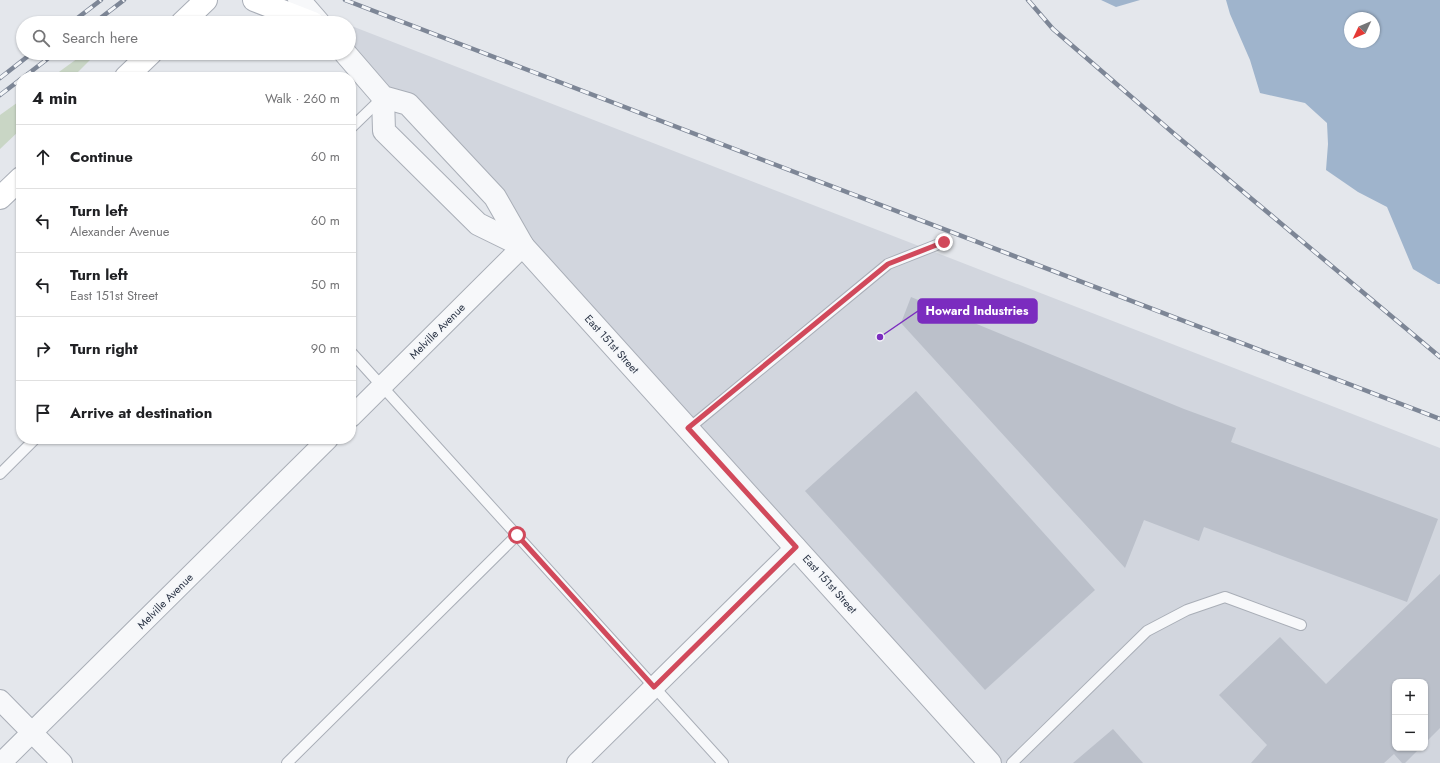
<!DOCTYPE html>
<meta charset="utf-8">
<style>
body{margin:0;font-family:Jost,sans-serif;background:#f2f2f2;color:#202124}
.controls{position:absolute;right:12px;bottom:12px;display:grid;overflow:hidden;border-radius:8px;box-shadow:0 1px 3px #0004}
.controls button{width:36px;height:36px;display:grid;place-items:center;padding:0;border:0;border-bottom:1px solid #e0e0e0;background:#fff;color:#202124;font:20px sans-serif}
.compass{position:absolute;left:1344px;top:12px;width:36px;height:36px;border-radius:50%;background:#fff;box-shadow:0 1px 3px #0004;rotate:226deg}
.stop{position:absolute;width:12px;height:12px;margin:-9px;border:3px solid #d1495b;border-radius:50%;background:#fff}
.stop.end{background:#d1495b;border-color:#fff;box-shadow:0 1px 4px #0008}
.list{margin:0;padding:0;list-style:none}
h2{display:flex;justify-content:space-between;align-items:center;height:52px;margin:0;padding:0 16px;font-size:17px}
h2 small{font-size:13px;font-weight:400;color:#757577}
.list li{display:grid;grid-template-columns:26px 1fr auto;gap:12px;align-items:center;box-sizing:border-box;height:64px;padding:0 16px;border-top:1px solid #e0e0e0}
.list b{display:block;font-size:15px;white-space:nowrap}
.list p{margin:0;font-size:13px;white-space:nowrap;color:#757577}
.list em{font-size:13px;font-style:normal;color:#757577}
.icon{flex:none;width:22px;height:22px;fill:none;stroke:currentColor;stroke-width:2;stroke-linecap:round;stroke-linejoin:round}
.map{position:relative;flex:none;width:1440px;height:763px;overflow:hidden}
.search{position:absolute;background:#fff;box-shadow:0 1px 3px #0004;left:16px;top:16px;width:340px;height:44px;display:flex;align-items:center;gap:10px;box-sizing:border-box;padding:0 14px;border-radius:22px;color:#757577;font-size:15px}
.panel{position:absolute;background:#fff;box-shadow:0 1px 3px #0004;left:16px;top:72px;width:340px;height:372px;border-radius:16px}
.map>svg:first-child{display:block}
.built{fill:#d2d6de;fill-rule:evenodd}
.green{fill:#c9d6c5}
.water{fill:#9fb4cc;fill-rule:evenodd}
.building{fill:#bbc0ca}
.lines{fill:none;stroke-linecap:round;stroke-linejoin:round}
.service-casing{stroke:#a9aeb7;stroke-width:12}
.minor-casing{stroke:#a9aeb7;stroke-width:22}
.tertiary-casing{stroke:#a9aeb7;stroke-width:24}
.secondary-casing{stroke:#a9aeb7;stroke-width:24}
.service{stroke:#f7f8fa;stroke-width:10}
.minor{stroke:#f7f8fa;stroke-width:20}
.tertiary{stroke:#f7f8fa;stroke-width:22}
.secondary{stroke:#fff;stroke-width:22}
.rail-casing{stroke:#7d8696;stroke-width:4.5}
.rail{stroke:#f4f6f9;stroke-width:3;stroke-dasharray:9;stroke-linecap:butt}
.route{stroke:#d1495b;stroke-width:5}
.labels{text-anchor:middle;stroke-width:3;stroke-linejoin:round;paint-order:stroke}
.street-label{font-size:11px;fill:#2b3445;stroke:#f4f6f9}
.leader{fill:none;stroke:#7b2cbf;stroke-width:1.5}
.callout-dot{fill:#7b2cbf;stroke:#f4f6f9;stroke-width:1.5}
.callout{fill:#7b2cbf;stroke:#7b2cbf;stroke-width:1.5}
.callout-label{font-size:12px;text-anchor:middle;font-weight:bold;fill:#fff}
</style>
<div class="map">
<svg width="1440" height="763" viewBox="0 0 1440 763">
<rect width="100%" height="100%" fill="#e4e7ec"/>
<path class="built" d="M 349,25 L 1440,448 L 1440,763 L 990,763 L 796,547 L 495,197 L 349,53 ZM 1395,682 L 1425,682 L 1425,748 L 1395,748 Z"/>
<g class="green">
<path d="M 85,53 L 97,53 L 73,77 L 52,77 Z"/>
<path d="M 21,100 L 21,129 L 0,149 L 0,115 Z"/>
</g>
<g class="water">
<path d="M 1101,0 L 1140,0 L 1116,7 Z"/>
<path d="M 1226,0 L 1440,0 L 1440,284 L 1438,284 L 1413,269 L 1387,207 L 1358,192 L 1326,170 L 1328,144 L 1327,123 L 1305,103 L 1260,93 L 1250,60 L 1230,14 ZM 1350,18 L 1374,18 L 1374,42 L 1350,42 Z"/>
</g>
<g class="building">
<path d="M 911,297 L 1184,409 L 1236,428 L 1231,442 L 1438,519 L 1407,602 L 1204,527 L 1199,541 L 1144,520 L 1125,568 L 901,323 Z"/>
<path d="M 916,391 L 1095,590 L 985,690 L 805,491 Z"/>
<path d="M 1440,574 L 1440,728 L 1425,743 L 1425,682 L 1395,682 L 1395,748 L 1420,748 L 1405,763 L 1402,763 L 1394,754 L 1384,763 L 1251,763 L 1267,745 L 1219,695 L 1280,637 L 1326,684 Z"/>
<path d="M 1113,729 L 1143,763 L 1073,763 Z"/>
</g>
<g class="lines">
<g class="service-casing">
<g id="service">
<path d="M 351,128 L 381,99"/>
<path d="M 351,352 L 723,763"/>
<path d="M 688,429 L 888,264 L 944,242"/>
<path d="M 0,474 L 35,439"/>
<path d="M 287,763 L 517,535"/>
<path d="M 1012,763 L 1147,631 L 1187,610 L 1225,597 L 1301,625"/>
</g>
</g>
<g class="minor-casing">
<g id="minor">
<path d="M 351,417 L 523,246"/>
<path d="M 0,700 L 62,763"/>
<path d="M 1,763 L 328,439"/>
<path d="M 577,763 L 796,547"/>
</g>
</g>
<g class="tertiary-casing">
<g id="tertiary">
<path d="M 299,0 L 319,23"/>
<path d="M 345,53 L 383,97 L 408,104 L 495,197 L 523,246 L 990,763"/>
<path d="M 383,97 L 384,131 L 478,224 L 523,246"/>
</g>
</g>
<g class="secondary-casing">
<g id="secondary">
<path d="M 254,0 L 313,23"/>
<path d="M 182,23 L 206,0"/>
<path d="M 126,77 L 151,53"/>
<path d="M 0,198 L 21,178"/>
</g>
</g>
<use href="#service" class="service"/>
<use href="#minor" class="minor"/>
<use href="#tertiary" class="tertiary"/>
<use href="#secondary" class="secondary"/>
<g class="rail-casing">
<g id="rail">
<path d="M 345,0 L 1440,419"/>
<path d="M 1028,0 L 1053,29 L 1172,132 L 1440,357"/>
<path d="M 71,23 L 101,0"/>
<path d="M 94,23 L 124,0"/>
<path d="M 24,77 L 55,53"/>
<path d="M 0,78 L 32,53"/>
<path d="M 0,95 L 21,79"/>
</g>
</g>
<use href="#rail" class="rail"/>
</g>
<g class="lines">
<path class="route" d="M 517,535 L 654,687 L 796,547 L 688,428 L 888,264 L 944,242"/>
</g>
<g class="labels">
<g class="street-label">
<text transform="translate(437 331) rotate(-45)" y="4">Melville Avenue</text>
<text transform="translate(612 344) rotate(48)" y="4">East 151st Street</text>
<text transform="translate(830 584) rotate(48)" y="4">East 151st Street</text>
<text transform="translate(165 601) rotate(-45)" y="4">Melville Avenue</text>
</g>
</g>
<path class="leader" d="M880 337L918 311"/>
<circle class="callout-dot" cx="880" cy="337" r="4"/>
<rect class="callout" x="918" y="299" width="119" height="24" rx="4"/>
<g class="callout-label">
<text x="977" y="315">Howard Industries</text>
</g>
</svg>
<div class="controls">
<button>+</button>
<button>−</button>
</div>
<svg class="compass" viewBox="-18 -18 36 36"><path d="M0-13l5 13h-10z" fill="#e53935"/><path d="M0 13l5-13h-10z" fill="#757577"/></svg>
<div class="stop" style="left:517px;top:535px"></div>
<div class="stop end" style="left:944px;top:242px"></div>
<div class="search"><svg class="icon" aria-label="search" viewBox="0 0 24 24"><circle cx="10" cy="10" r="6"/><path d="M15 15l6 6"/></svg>Search here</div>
<section class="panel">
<h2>4 min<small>Walk · 260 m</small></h2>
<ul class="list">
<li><svg class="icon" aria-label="ahead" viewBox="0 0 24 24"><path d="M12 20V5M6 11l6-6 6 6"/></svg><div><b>Continue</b></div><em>60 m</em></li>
<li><svg class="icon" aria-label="left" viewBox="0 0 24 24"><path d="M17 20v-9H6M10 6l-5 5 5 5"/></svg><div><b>Turn left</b><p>Alexander Avenue</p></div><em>60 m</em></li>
<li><svg class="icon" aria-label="left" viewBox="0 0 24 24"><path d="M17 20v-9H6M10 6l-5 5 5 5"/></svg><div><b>Turn left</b><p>East 151st Street</p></div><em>50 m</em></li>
<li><svg class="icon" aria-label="right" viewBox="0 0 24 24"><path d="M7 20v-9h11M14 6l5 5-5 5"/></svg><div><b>Turn right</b></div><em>90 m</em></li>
<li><svg class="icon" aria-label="arrive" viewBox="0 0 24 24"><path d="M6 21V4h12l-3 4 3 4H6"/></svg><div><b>Arrive at destination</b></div></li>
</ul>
</section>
</div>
